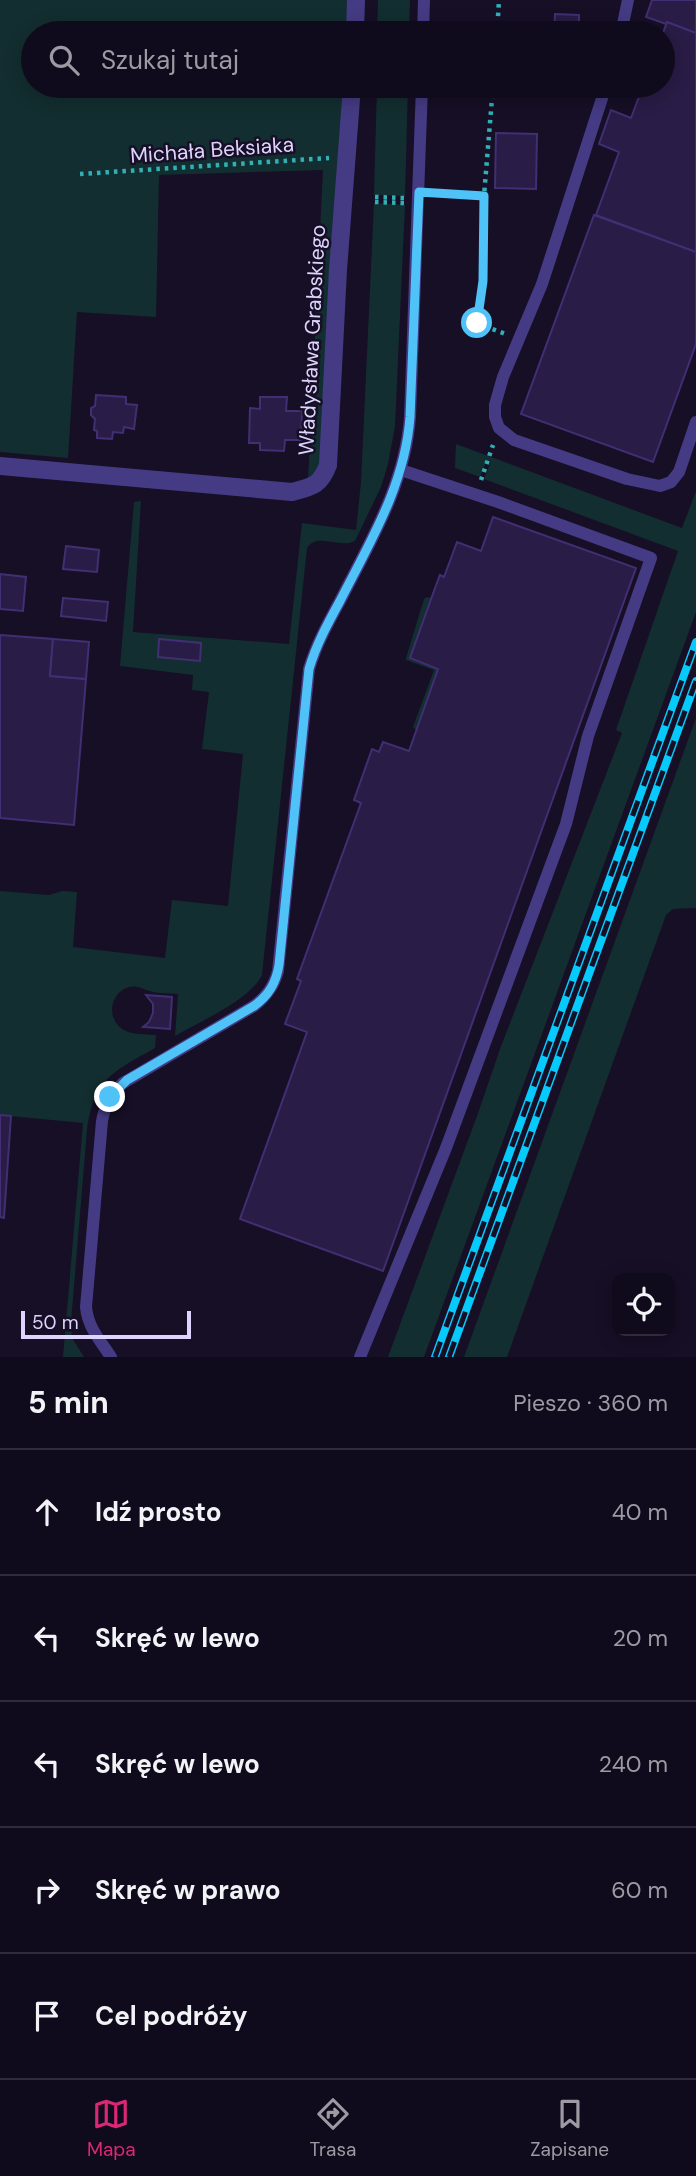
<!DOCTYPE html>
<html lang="pl">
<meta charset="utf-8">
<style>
body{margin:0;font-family:"DM Sans",sans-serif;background:#1e1929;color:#f1f3f6}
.controls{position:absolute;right:21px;bottom:21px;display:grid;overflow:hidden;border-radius:14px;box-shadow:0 4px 18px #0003}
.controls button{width:63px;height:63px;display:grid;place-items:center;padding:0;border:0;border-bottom:2px solid #302b3b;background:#100b1c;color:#f1f3f6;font:35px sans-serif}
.scale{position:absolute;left:21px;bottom:18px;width:170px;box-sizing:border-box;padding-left:7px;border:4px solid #ded5fe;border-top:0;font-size:19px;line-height:24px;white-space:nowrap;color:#ded5fe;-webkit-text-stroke:5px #160f26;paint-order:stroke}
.stop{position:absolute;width:21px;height:21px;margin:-16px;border:5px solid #4fc3f7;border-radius:50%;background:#fff}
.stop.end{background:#4fc3f7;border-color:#fff;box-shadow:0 2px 7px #0008}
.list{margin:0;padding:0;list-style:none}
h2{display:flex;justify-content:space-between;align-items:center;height:91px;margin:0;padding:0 28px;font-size:30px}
h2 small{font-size:23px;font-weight:400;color:#9c9ba3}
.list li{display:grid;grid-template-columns:46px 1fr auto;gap:21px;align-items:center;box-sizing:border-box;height:126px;padding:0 28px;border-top:2px solid #302b3b}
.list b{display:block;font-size:26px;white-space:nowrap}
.list em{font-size:23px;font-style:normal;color:#9c9ba3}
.icon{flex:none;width:38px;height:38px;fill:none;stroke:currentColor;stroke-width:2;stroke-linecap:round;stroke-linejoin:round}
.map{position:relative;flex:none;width:696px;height:1357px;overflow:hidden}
.search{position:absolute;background:#100b1c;box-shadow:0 4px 18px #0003;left:21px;right:21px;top:21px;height:77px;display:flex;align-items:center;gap:18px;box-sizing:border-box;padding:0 24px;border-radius:38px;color:#9c9ba3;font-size:26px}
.sheet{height:721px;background:#100b1c}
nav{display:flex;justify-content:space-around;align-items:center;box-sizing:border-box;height:98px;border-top:2px solid #302b3b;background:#100b1c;font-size:19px;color:#9c9ba3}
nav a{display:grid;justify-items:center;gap:4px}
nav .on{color:#db2777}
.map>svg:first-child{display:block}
.green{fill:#132e30}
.building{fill:#291c46;stroke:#422e72;stroke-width:2}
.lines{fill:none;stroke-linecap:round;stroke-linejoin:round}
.path{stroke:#31b1b6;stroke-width:4.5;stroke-dasharray:3.5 5;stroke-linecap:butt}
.lane{stroke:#453b84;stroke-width:12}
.street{stroke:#453b84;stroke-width:18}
.rail-casing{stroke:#05cafb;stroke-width:8}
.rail{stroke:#160f26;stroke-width:5;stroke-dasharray:16;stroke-linecap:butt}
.route{stroke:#4fc3f7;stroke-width:9}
.labels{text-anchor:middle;stroke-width:5;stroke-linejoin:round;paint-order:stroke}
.street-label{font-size:21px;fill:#ded5fe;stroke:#160f26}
</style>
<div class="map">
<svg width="696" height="1357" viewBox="0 0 696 1357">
<rect width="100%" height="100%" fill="#160f26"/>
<g class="green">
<path d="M 0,0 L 350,0 L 348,33 L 33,33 L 33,86 L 346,86 L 323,467 L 308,480 L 323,170 L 159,175 L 156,317 L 77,312 L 68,458 L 0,452 Z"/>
<path d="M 378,0 L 410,0 L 409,33 L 377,33 Z"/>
<path d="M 377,86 L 408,86 L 405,196 L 374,195 Z"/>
<path d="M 374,203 L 405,205 L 395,426 L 388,464 L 381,487 L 355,541 C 340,549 317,532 307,548 L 262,975 C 250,1000 199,1022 175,1036 L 178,994 C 169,993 158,994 150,991 C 142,989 138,985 129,987 C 109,993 106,1020 124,1030 C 132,1035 146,1034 156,1035 L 155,1048 C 113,1072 94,1078 87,1130 L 71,1322 L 72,1338 L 84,1357 L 63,1357 L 83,1123 L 0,1115 L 0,891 L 49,895 L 62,891 L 77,892 L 73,947 L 165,958 L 172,900 L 228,906 L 243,754 L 202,749 L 209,692 L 192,690 L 193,675 L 120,666 L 134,502 L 141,501 L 133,632 L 289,644 L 302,523 L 356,530 L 361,482 Z"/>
<path d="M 456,444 L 682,528 L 696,491 L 696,612 L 424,1357 L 388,1357 L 477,1116 L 500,1049 L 622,733 L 616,730 L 678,551 L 484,479 L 491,461 L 487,460 L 480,477 L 455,468 Z"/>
<path d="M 427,597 L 431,598 L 410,658 L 438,669 L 416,730 L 413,727 L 434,670 L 406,660 L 406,658 L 424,599 Z"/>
<path d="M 696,718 L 696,908 L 673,909 L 666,915 L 507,1357 L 464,1357 Z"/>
</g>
<g class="building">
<path d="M 652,0 L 696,0 L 696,33 L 667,22 L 666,24 L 646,17 Z"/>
<path d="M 555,14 L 579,15 L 579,33 L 554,33 Z"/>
<path d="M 667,22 L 696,33 L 696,252 L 596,215 L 619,152 L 599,144 L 611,110 L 631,118 L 643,86 L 663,86 L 663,33 Z"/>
<path d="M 496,133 L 537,134 L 536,189 L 495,188 Z"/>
<path d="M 594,215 L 696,252 L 696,344 L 653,462 L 521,414 Z"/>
<path d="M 96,395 L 126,397 L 126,404 L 137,405 L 134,429 L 124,427 L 123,433 L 113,432 L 112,439 L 97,438 L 97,431 L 94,430 L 95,419 L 91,415 L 91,408 L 95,406 Z"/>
<path d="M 260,397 L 287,397 L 286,411 L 302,411 L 301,440 L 285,440 L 284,451 L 260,450 L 260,443 L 249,443 L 250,408 L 260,409 Z"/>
<path d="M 493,517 L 636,568 L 383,1271 L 240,1219 L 307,1032 L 285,1024 L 301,981 L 297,979 L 361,803 L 354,800 L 372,749 L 379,752 L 383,742 L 409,751 L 438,669 L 410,658 L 435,588 L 440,575 L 444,577 L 457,542 L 481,551 Z"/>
<path d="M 66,546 L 99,550 L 97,572 L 63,569 Z"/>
<path d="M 0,574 L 26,577 L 23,611 L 0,609 Z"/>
<path d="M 63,598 L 108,602 L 106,621 L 61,616 Z"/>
<path d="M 0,635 L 53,639 L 50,676 L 86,679 L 74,825 L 0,818 Z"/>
<path d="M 53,639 L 89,642 L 86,679 L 50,676 Z"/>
<path d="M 159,639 L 201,643 L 200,661 L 158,657 Z"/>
<path d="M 146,995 L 172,997 L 170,1029 L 143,1027 L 149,1022 L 153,1013 L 153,1004 Z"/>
<path d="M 0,1115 L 11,1116 L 4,1218 L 0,1217 Z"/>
</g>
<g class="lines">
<g class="path">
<path d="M 497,33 L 499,0"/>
<path d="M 493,86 L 484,196 L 483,281 L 476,320 L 478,324 L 506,334"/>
<path d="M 80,174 L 329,158"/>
<path d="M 432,193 L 484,196"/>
<path d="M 375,197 L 404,198"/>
<path d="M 375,202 L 404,203"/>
<path d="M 481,480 L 493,445"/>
</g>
<g class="lane">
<path d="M 423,33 L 424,0"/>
<path d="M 621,33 L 628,0"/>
<path d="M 606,86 L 542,284 L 503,377 L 495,405 L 495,417 L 499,428 L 514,440 L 627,479 L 660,486 L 671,482 L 679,472 L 696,422"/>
<path d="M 111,1357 C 100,1340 88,1328 86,1307 L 102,1121 C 105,1105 111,1094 123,1083 L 254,1006 C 267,996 274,986 278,971 L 309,669 C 316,645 328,623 340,601 C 370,542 405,485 410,417 L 422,86"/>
<path d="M 360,1357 L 446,1148 L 566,824 L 588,736 L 651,558 L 498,502 L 401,470"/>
</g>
<g class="street">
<path d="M 355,33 L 356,0"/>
<path d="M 0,466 L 292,492 C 312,487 320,486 328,465 L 338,270 L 352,86"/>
</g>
<g class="rail-casing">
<g id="rail">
<path d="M 435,1357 L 696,642"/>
<path d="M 449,1357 L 696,681"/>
</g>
</g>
<use href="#rail" class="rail"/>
</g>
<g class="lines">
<path class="route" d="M 110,1097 L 127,1080 L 254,1006 C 269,995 276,983 279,965 L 309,669 C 316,645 328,623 340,601 C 370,542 405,485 410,417 L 419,192 L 484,196 L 483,281 L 477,323"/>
</g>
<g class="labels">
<g class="street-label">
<text transform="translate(212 150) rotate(-4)" y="7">Michała Beksiaka</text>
<text transform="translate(312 340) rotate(-87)" y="7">Władysława Grabskiego</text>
</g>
</g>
</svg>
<div class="controls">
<button><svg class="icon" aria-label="locate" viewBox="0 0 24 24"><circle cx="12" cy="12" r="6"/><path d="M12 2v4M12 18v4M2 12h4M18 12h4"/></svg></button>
</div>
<div class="scale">50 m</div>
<div class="stop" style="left:477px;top:323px"></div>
<div class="stop end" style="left:110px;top:1097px"></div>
<div class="search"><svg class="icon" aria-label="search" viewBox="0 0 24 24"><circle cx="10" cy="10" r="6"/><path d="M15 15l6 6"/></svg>Szukaj tutaj</div>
</div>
<section class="sheet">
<h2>5 min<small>Pieszo · 360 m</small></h2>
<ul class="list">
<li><svg class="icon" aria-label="ahead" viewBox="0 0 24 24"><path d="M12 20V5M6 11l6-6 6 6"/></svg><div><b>Idź prosto</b></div><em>40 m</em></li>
<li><svg class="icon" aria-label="left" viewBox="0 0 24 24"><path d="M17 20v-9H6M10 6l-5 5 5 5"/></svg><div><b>Skręć w lewo</b></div><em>20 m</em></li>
<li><svg class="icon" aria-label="left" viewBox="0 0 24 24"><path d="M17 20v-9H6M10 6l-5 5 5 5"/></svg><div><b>Skręć w lewo</b></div><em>240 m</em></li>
<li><svg class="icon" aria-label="right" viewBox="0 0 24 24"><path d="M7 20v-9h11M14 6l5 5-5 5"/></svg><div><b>Skręć w prawo</b></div><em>60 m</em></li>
<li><svg class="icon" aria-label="arrive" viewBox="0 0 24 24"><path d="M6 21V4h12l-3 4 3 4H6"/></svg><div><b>Cel podróży</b></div></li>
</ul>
</section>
<nav>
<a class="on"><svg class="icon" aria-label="map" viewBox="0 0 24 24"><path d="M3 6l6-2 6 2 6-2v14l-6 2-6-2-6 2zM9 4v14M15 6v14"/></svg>Mapa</a>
<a><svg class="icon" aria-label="directions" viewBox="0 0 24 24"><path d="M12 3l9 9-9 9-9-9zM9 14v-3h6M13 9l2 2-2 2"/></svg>Trasa</a>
<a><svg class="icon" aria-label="saved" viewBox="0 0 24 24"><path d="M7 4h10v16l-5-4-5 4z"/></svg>Zapisane</a>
</nav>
